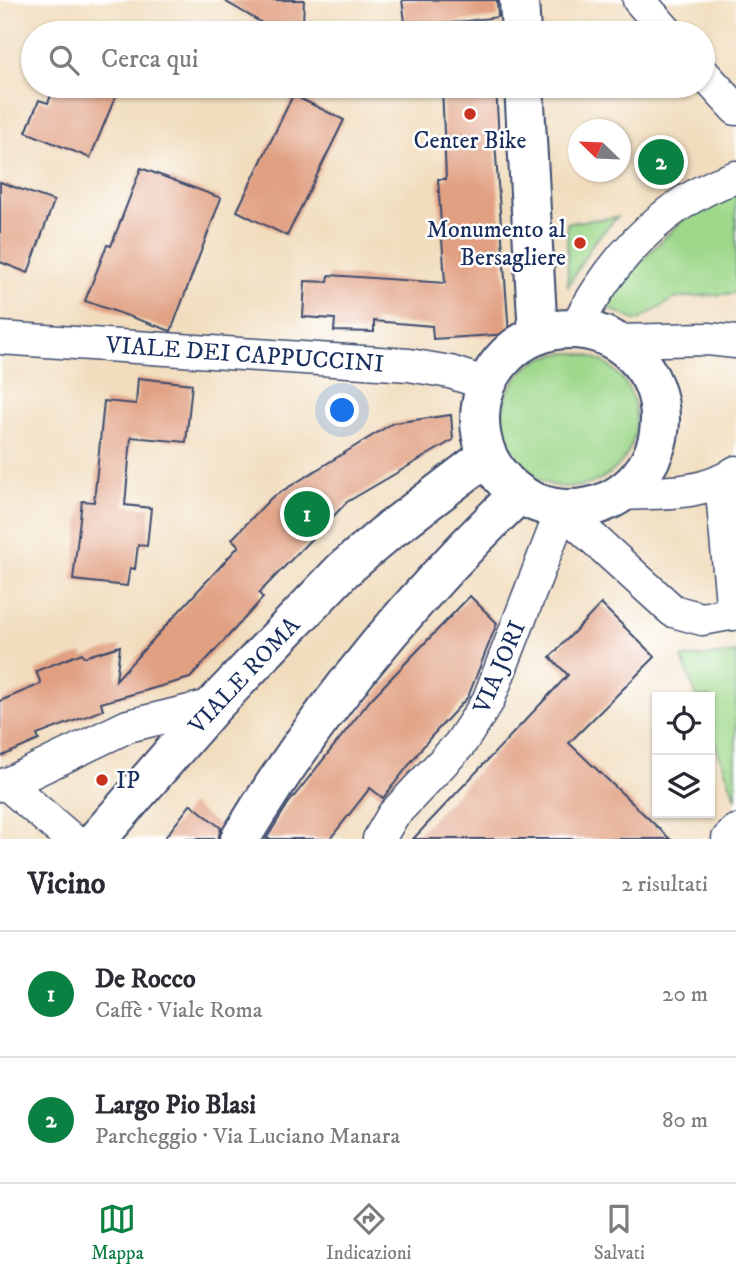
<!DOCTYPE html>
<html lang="it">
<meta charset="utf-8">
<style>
body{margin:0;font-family:"IM FELL DW Pica",serif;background:#f7f7f7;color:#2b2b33}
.controls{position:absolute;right:21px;bottom:21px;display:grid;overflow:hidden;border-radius:0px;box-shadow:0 2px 5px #0004}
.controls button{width:63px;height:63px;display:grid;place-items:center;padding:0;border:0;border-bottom:2px solid #e1e1e2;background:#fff;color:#2b2b33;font:35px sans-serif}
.compass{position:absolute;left:568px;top:119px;width:63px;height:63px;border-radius:50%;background:#fff;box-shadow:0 2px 5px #0004;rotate:293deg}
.you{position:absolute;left:343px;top:411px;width:24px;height:24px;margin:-18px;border:5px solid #fff;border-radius:50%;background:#1a73e8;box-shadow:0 0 0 10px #1a73e833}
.badge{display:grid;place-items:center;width:46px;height:46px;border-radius:50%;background:#0b8043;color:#fff;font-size:23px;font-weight:700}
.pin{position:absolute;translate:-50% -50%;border:4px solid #fff;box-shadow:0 2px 7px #0006}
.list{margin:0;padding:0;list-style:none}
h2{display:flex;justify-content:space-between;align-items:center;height:91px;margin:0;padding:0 28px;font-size:30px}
h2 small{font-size:23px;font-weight:400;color:#7c7c81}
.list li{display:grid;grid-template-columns:46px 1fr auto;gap:21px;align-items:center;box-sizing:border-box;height:126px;padding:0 28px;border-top:2px solid #e1e1e2}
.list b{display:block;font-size:26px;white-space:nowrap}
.list p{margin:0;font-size:23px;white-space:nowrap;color:#7c7c81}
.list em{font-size:23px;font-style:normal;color:#7c7c81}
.icon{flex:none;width:38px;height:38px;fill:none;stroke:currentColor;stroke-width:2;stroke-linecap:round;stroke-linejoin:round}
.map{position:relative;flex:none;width:736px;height:839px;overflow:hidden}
.search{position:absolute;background:#fff;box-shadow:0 2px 5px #0004;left:21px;right:21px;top:21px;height:77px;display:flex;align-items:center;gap:18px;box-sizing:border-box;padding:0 24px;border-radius:38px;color:#7c7c81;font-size:26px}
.sheet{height:343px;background:#fff}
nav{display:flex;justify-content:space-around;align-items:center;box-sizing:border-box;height:98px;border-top:2px solid #e1e1e2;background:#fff;font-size:19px;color:#7c7c81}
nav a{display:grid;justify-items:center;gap:4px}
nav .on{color:#0b8043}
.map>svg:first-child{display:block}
.green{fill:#9fd88b;stroke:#5d8474;stroke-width:2}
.building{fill:#e1a082}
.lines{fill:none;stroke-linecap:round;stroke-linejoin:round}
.minor-casing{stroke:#3b496c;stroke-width:35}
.major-casing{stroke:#3b496c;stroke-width:42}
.minor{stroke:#fff;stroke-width:32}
.major{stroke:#fff;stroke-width:38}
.poi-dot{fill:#c8321e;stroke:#fff;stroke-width:2.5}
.labels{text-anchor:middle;stroke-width:5;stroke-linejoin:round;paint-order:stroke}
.poi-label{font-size:24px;fill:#1b2f5e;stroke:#fff}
.street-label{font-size:24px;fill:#1b2f5e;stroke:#fff}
</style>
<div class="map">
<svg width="736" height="839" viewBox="0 0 736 839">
<rect width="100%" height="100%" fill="#fff"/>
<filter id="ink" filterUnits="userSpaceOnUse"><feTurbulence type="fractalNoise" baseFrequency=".0143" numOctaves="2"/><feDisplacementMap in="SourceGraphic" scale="14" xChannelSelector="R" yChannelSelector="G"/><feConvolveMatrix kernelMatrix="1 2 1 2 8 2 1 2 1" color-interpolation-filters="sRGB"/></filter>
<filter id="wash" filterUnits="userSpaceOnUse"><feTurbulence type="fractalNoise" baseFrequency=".00686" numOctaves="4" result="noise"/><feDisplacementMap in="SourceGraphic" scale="28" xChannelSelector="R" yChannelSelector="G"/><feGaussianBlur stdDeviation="1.57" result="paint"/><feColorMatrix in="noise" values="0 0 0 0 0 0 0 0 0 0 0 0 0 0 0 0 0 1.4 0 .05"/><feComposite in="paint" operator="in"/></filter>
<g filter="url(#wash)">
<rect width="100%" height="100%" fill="#f1ddbd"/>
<g class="green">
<path d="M 736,195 L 736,293 L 676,298 L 637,321 L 608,308 L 619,283 L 698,205 Z"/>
<path d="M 617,217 L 593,243 L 568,286 L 567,223 Z"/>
<circle cx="569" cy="420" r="67"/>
<path d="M 736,653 L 736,799 L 710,730 L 710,697 L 697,697 L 682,658 Z"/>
</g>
<g id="blocks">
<g class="building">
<path d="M 223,0 L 304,0 L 303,24 L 298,33 L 279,33 Z"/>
<path d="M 402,0 L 497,0 L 498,17 L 406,29 Z"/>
<path d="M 55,86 L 120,86 L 90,158 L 26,132 L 39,100 L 48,103 Z"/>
<path d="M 442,86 L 496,86 L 499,141 L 495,142 L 509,334 L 433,339 L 432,326 L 374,321 L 374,332 L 334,331 L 335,319 L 303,317 L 305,281 L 328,282 L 329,275 L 445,283 L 438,179 L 446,179 Z"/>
<path d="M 293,95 L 344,120 L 287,236 L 237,211 Z"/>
<path d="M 141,168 L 221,198 L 171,331 L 85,301 L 107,245 L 111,246 Z"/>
<path d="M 0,182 L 54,201 L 28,273 L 0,262 Z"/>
<path d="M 138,378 L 192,384 L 186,442 L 131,437 L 125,505 L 151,508 L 147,546 L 138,545 L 135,569 L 130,568 L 127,586 L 73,580 L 82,501 L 94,502 L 104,401 L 136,404 Z"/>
<path d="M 451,415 L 453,440 L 347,502 L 259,593 L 263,598 L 190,678 L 101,703 L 103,710 L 37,735 L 39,740 L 0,757 L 0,701 L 41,684 L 36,671 L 82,653 L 84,657 L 120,646 L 116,680 L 239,546 L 232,539 L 271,498 L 393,423 Z"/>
<path d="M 470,596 L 497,623 L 468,697 L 430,738 L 383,798 L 370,788 L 330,839 L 266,839 L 288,804 L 372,698 Z"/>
<path d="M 601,604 L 655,657 L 569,743 L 670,839 L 413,839 L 568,675 L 550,657 Z"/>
<path d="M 191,804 L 221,828 L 218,839 L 164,839 Z"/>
</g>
</g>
</g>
<g filter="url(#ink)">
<use href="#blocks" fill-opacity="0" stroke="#3b496c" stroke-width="2"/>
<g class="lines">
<g class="minor-casing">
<g id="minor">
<path d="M 639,0 L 668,33"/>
<path d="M 703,73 L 736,109"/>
<path d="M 575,329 C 611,261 661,202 736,177"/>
<path d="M 0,338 L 409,365 L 450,372 L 487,384"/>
<path d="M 615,341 L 708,339 L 736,342"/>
<path d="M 721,481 L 733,614"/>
<path d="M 621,494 C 660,492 703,496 736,472"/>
<path d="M 7,784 L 71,839"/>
<path d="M 0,785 L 7,784 L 128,726 L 214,705"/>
<path d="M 379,839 L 393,815 L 460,744 L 488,701 L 562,510 L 673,611 L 702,619 L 736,613"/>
<path d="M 728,839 L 736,831"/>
</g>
</g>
<g class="major-casing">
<g id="major">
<path d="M 519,0 L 521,33"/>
<path d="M 524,86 L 538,335"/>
<circle cx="570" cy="419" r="90"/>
<path d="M 97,839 L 214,705 L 343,570 L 385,534 L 487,456"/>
<path d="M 240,839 C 317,712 412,597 519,494"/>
</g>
</g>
<use href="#minor" class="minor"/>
<use href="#major" class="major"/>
</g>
</g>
<g class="poi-dot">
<circle cx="470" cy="114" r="7"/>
<circle cx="580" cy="243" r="7"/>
<circle cx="102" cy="780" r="7"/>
</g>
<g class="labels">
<g class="poi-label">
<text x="470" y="148">Center Bike</text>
<text x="566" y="237" text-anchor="end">Monumento al<tspan x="566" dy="28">Bersagliere</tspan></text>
<text x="116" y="788" text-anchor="start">IP</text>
</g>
<g class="street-label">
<text transform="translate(245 354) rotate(4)" y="8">VIALE DEI CAPPUCCINI</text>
<text transform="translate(499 667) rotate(-67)" y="8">VIA JORI</text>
<text transform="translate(244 675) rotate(-47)" y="8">VIALE ROMA</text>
</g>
</g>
</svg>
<div class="controls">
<button><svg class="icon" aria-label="locate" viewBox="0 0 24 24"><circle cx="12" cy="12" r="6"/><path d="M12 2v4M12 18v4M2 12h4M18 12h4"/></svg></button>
<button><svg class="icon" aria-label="layers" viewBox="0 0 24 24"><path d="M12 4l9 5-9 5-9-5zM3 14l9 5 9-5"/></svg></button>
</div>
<svg class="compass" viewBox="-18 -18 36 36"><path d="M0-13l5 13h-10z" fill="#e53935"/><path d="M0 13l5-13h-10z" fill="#7c7c81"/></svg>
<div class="you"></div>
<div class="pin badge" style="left:307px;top:514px">1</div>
<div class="pin badge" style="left:661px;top:162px">2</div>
<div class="search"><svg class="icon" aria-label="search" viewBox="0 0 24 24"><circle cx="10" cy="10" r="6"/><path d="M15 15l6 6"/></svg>Cerca qui</div>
</div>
<section class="sheet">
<h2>Vicino<small>2 risultati</small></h2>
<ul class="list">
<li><span class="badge">1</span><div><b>De Rocco</b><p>Caffè · Viale Roma</p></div><em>20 m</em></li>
<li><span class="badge">2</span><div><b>Largo Pio Blasi</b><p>Parcheggio · Via Luciano Manara</p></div><em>80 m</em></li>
</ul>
</section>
<nav>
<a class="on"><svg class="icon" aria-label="map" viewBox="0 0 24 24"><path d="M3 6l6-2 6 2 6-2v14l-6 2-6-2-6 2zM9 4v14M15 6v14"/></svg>Mappa</a>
<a><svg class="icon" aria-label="directions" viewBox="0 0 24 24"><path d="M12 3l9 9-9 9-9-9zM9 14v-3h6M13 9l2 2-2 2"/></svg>Indicazioni</a>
<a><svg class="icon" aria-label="saved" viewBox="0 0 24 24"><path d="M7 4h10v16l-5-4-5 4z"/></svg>Salvati</a>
</nav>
